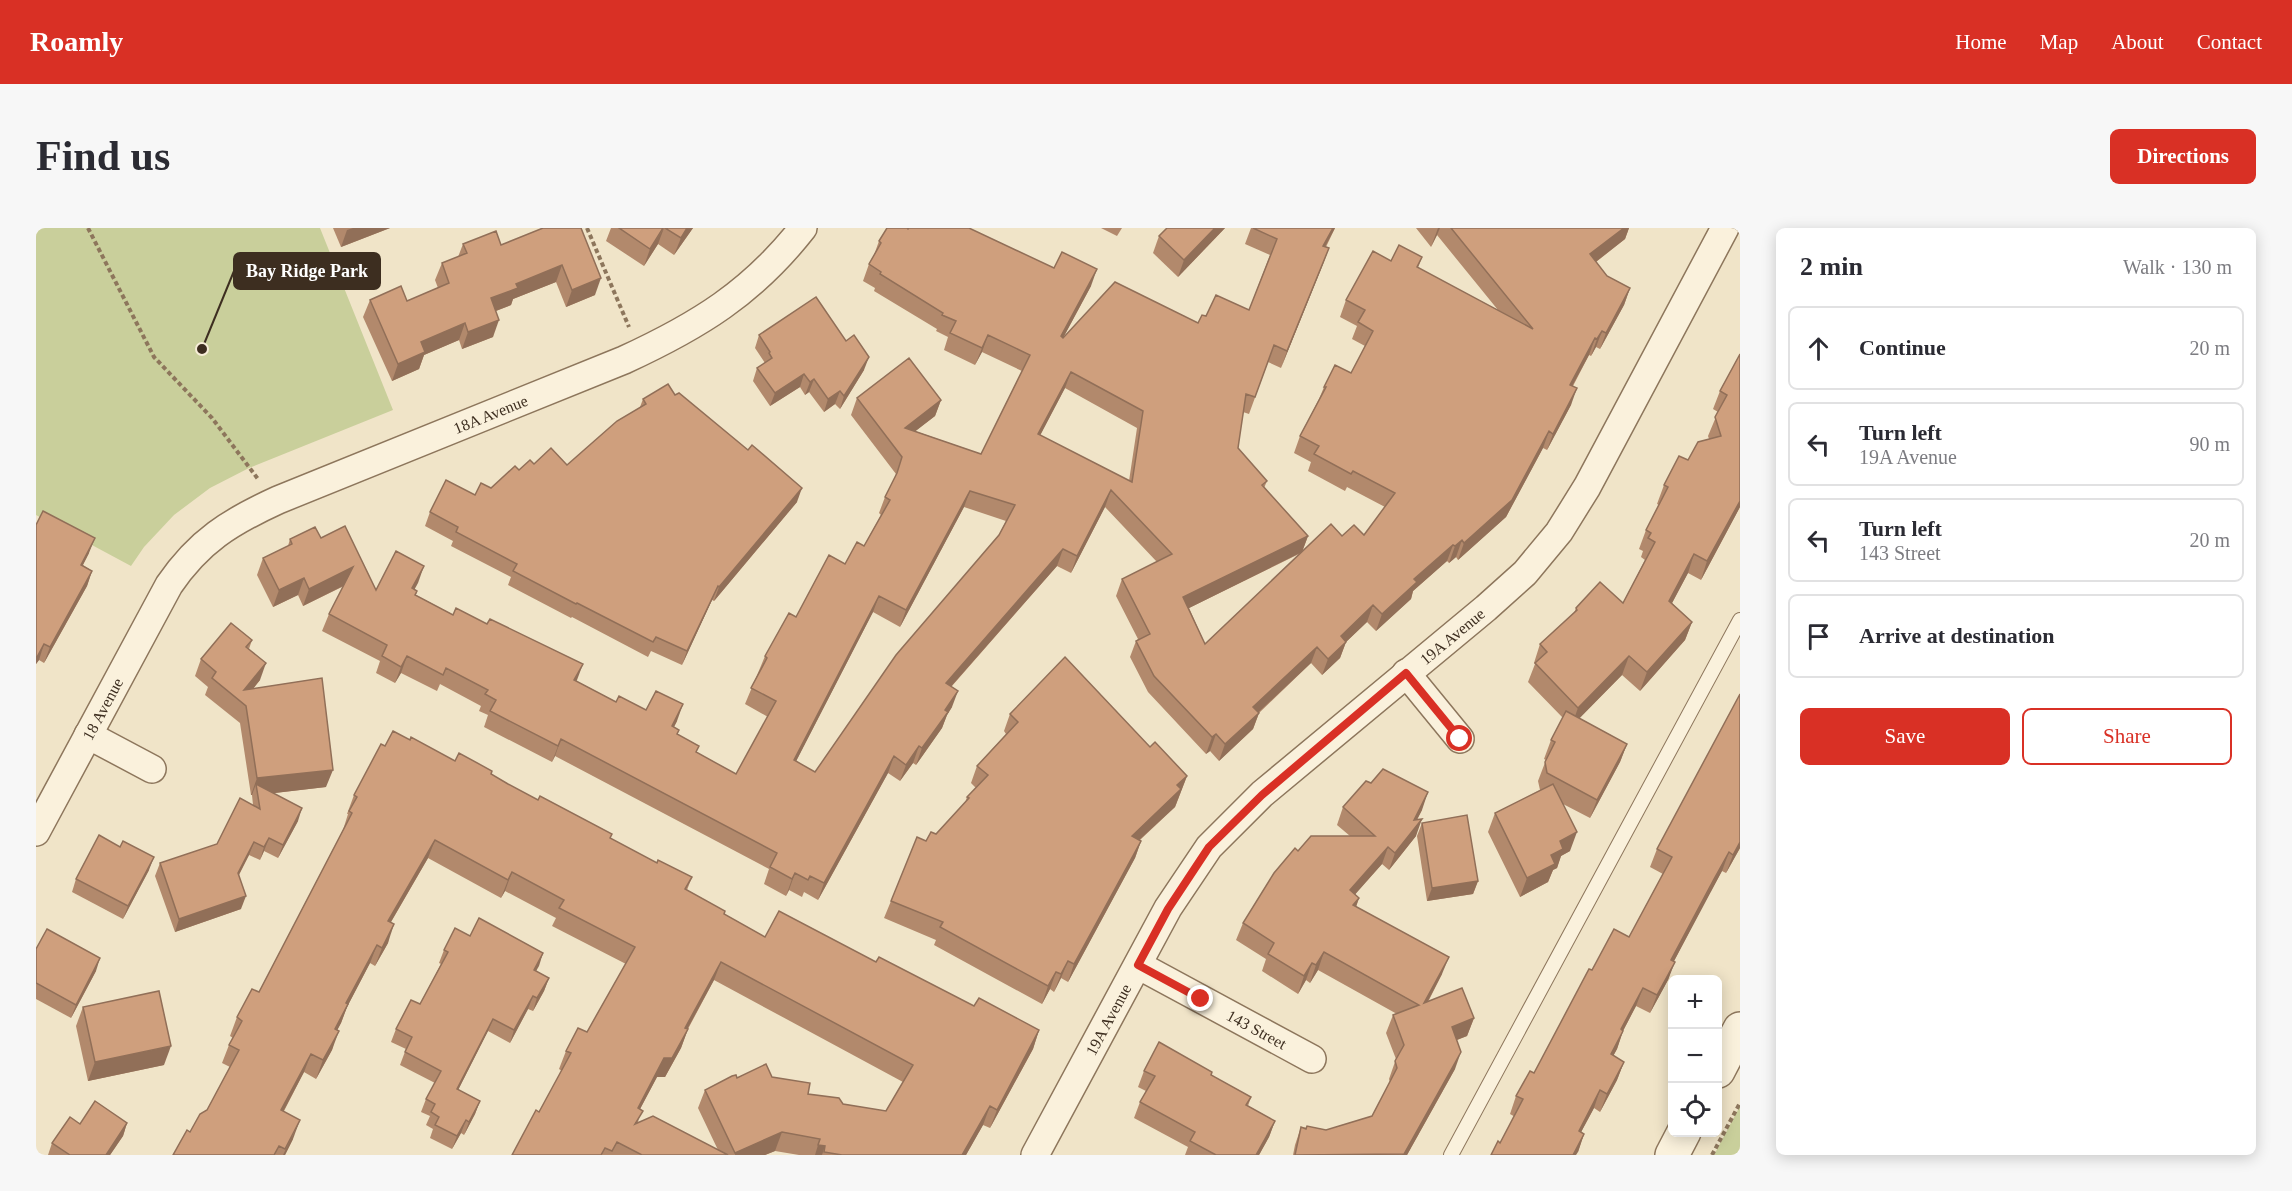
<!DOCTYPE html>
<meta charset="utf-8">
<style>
body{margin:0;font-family:Georgia,serif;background:#f7f7f7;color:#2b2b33}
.controls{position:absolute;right:18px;bottom:18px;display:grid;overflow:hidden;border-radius:9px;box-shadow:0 3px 15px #0003}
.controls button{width:54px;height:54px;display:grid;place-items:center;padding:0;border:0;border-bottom:2px solid #e1e1e2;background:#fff;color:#2b2b33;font:30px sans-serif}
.stop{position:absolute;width:18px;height:18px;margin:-14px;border:4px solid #d93025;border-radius:50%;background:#fff}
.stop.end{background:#d93025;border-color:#fff;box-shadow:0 2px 6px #0008}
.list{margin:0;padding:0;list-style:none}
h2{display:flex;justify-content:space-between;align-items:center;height:78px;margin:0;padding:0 24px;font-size:26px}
h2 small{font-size:20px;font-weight:400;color:#7c7c81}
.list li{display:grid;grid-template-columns:39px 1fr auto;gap:18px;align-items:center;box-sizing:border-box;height:84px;margin:0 12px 12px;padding:0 12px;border:2px solid #e1e1e2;border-radius:9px}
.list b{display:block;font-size:22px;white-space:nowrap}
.list p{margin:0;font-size:20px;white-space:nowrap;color:#7c7c81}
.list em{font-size:20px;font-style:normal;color:#7c7c81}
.actions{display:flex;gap:12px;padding:18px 24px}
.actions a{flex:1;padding:14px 0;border:2px solid #d93025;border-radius:9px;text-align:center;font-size:21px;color:#d93025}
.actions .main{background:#d93025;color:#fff}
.icon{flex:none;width:33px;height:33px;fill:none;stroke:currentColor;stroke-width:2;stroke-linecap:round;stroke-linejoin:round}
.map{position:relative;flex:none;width:1704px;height:927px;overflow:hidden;border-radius:9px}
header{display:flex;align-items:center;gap:36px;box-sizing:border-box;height:84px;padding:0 30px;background:#d93025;color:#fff}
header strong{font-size:28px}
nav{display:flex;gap:33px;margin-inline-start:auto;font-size:21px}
.intro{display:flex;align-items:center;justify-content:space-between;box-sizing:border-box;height:144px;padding:0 36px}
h1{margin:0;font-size:42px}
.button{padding:15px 27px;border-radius:9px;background:#d93025;color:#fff;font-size:21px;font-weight:700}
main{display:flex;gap:36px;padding:0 36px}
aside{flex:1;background:#fff;border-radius:9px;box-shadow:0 3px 15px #0003}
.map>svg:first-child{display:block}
.green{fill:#c9cf9b}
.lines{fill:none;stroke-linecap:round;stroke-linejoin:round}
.service-casing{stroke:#8d765c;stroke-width:16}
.minor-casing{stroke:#8d765c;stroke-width:30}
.tertiary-casing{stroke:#8d765c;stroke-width:36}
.path{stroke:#8d765c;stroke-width:4;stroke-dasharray:4.5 3;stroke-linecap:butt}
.service{stroke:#faf1dc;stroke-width:14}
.minor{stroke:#faf1dc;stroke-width:27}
.tertiary{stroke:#faf1dc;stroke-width:33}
.wall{fill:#b2896c;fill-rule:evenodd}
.shaded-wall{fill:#916f58}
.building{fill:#cf9f7d;stroke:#916f58;stroke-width:1.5;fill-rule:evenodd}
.route{stroke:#d93025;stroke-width:8}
.labels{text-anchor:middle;stroke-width:4.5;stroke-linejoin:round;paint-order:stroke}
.street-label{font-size:16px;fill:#3d2e20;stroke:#f7eed8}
.leader{fill:none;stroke:#3d2e20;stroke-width:2}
.callout-dot{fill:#3d2e20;stroke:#f7eed8;stroke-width:2}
.callout{fill:#3d2e20;stroke:#3d2e20;stroke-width:2}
.callout-label{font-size:18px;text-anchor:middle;font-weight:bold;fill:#fff}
</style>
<header>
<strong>Roamly</strong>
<nav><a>Home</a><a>Map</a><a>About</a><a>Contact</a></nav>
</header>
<div class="intro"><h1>Find us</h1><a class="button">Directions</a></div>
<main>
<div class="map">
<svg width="1704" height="927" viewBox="0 0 1704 927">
<rect width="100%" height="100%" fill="#f0e4c8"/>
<g class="green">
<path d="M 0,0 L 284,0 L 357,182 L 213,240 L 174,260 L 138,287 L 108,319 L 95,338 L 0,287 Z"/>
<path d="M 1704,878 L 1704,927 L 1678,927 Z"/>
</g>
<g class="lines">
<g class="service-casing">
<path id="service" d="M 1415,927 L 1704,392"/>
</g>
<g class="minor-casing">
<g id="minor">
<path d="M 1370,445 L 1424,511"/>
<path d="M 52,507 L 116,541"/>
<path id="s1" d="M 0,604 L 133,357 C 163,313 194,294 242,272 L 588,132 C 662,98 716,65 767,0"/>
<path id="s2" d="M 1102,737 L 1276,831"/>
<path id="s3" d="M 999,927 L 1132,680 L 1173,619 L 1226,566 L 1450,380 L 1489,345 L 1523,304 L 1551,259 L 1689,0"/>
</g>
</g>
<g class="tertiary-casing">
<g id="tertiary">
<path d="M 1682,843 L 1704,801"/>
<path d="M 1636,927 L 1648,904"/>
</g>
</g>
<g class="path">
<path d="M 52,0 L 118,129 L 176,190 L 222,251"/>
<path d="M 551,0 L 593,99"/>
<path d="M 1676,927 L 1704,875"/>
</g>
<use href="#service" class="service"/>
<use href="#minor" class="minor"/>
<use href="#tertiary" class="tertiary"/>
</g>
<g class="wall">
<path d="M 297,0 L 354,0 L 305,19 Z"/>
<path d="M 507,0 L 559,67 L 530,79 L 520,54 L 477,71 L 475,77 L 460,83 L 457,109 L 426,121 L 423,112 L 388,127 L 383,141 L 356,153 L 327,89 L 334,72 L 371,73 L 402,60 L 399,52 L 406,35 L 422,29 L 427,16 L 465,17 Z"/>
<path d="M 575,0 L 657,0 L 638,27 L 622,16 L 608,38 L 570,13 Z"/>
<path d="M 1065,0 L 1086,0 L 1081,8 Z"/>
<path d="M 1131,0 L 1189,0 L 1142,49 L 1117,25 L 1123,8 Z"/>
<path d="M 1215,0 L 1299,0 L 1290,19 L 1293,20 L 1287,36 L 1245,140 L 1232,134 L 1213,186 L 1207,184 L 1202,220 L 1231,253 L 1228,260 L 1272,308 L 1266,324 L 1306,308 L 1328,307 L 1349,279 L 1311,259 L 1309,263 L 1272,243 L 1275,234 L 1258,225 L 1264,208 L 1283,171 L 1288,159 L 1315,145 L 1329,118 L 1316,111 L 1321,98 L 1304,89 L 1310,72 L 1355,33 L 1386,29 L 1382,40 L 1462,82 L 1401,7 L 1395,19 L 1380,0 L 1593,0 L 1589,11 L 1560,34 L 1571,48 L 1594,60 L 1588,77 L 1564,121 L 1560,119 L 1555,128 L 1553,127 L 1537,158 L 1535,177 L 1511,222 L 1507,220 L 1470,289 L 1422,332 L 1420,329 L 1413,335 L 1411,333 L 1377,363 L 1375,371 L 1340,403 L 1331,394 L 1310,414 L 1304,430 L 1286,447 L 1275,435 L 1223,485 L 1217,501 L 1183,533 L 1174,523 L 1170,526 L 1112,464 L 1094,429 L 1100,413 L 1102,411 L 1080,368 L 1086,351 L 1121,334 L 1069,279 L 1035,345 L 1021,338 L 916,458 L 916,479 L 911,487 L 906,500 L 880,537 L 877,535 L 864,553 L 852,545 L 782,672 L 768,664 L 766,669 L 753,662 L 750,668 L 728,656 L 733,641 L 519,528 L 516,534 L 448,499 L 452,487 L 443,483 L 445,478 L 404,456 L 401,463 L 365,445 L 359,455 L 340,445 L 344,433 L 286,403 L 293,386 L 308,358 L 267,378 L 262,367 L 237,379 L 221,347 L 227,330 L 252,318 L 254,311 L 285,310 L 340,362 L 388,338 L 378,361 L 381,363 L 380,367 L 580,474 L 610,482 L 641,493 L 638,499 L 642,507 L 660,524 L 700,546 L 732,489 L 709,476 L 729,428 L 760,389 L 809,336 L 828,318 L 845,287 L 843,285 L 849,269 L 859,249 L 860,246 L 815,187 L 821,170 L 905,172 L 899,188 L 879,203 L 945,226 L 986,143 L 946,124 L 939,137 L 908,122 L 912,109 L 900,103 L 901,101 L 838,63 L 839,60 L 827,53 L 833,36 L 838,27 L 843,13 L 1055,58 L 1028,108 L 1162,95 L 1170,88 L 1213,82 L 1234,27 L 1209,16 ZM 1029,160 L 1101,200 L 1093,253 L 1004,207 ZM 928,279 L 970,293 L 963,307 L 779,544 L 760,533 L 837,384 L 864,399 ZM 1265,325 L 1169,416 L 1153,380 Z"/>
<path d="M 723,107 L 828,142 L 804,181 L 799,176 L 788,184 L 773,164 L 769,167 L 764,159 L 734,178 L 717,153 L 721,140 L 729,135 L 719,120 Z"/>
<path d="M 1704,126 L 1704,279 L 1665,352 L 1652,345 L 1636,375 L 1656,394 L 1649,412 L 1604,463 L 1586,447 L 1543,490 L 1591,516 L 1584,534 L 1554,590 L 1527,576 L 1534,623 L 1525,628 L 1521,640 L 1517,642 L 1512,654 L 1484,669 L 1452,604 L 1459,585 L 1504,562 L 1502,553 L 1510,532 L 1508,531 L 1515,512 L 1527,490 L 1492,454 L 1499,436 L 1498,435 L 1504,416 L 1538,385 L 1540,380 L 1587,375 L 1609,332 L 1605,329 L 1607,323 L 1603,321 L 1610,302 L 1623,277 L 1621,276 L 1628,257 L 1673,211 L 1672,208 L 1682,184 L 1677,181 L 1684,163 Z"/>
<path d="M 639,167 L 761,274 L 678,373 L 676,372 L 646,437 L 615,423 L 612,429 L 536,389 L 535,390 L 472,357 L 475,349 L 415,318 L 417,313 L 389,298 L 394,284 L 455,260 L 483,242 L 498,236 L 531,237 L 604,179 L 607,171 Z"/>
<path d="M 0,297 L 53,325 L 47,337 L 56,343 L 51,358 L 8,435 L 3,432 L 0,436 Z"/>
<path d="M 216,412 L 213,421 L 224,452 L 217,461 L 290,559 L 238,565 L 262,593 L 242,630 L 228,623 L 224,632 L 213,627 L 203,647 L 205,681 L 139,704 L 119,648 L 124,635 L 181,616 L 217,577 L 216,567 L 215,567 L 204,495 L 169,467 L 172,459 L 159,448 L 165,431 Z"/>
<path d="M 974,486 L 1114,519 L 1151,548 L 1139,579 L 1104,612 L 1105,613 L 1099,630 L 1032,754 L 1025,750 L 1018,764 L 1014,761 L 1006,776 L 898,717 L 900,712 L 848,690 L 855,673 L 890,613 L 900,606 L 929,575 L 931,569 L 940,560 L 935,555 L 941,538 L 970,506 L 968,503 Z"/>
<path d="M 374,512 L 419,533 L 455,546 L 472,556 L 502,572 L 576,606 L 574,610 L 621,635 L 656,649 L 651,662 L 688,686 L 729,709 L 840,734 L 938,778 L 1003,802 L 997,821 L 954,900 L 947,897 L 930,927 L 763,927 L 739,923 L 729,927 L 476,927 L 503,884 L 526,843 L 523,841 L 530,823 L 551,804 L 590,736 L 516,698 L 520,690 L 469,663 L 465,670 L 392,630 L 355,694 L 352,715 L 339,738 L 334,735 L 311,779 L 305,795 L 301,802 L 296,822 L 280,851 L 268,844 L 248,883 L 257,911 L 249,927 L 137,927 L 171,882 L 194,839 L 186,835 L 193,817 L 197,810 L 194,808 L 201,789 L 223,764 L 307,602 L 312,586 L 311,586 L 318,567 L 349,518 ZM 678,752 L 867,854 L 850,883 L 807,876 L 772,866 L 736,849 L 701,850 L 669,862 L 662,880 L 682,922 L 602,895 L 604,881 L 621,849 L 629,849 L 645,820 L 652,801 Z"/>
<path d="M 1307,579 L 1386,582 L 1381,592 L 1380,608 L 1353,642 L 1346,636 L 1319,666 L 1323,670 L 1320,679 L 1406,746 L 1392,774 L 1438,790 L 1431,808 L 1421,812 L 1419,841 L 1371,927 L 1257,927 L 1259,917 L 1265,899 L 1290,902 L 1336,888 L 1354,854 L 1353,851 L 1360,831 L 1350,805 L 1357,787 L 1361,786 L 1282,742 L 1274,755 L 1270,752 L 1262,766 L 1226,743 L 1230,731 L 1200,712 L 1207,695 L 1262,623 L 1314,608 L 1301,597 Z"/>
<path d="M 1386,595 L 1442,653 L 1437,666 L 1391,673 L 1381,608 Z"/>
<path d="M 1704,620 L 1690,645 L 1686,643 L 1671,670 L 1638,733 L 1632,752 L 1614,785 L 1600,778 L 1587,803 L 1581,821 L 1577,828 L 1588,834 L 1581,852 L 1564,884 L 1558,880 L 1545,904 L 1548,906 L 1542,924 L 1474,886 L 1480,868 L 1498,845 L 1556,742 L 1593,709 L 1627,646 L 1614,639 L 1621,621 Z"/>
<path d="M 113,642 L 87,691 L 36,664 L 40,651 Z"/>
<path d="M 434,708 L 507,725 L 500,743 L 513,750 L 508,763 L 497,783 L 492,781 L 474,815 L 452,803 L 422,862 L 444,873 L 439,886 L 428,907 L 425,905 L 416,921 L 394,910 L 397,901 L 390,897 L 394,888 L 385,884 L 390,871 L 399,855 L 364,837 L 370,821 L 355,814 L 360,801 L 384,776 L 405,736 L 403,735 L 408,722 Z"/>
<path d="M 0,721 L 60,743 L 35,790 L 0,771 Z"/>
<path d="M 47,779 L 128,837 L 52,853 L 40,798 Z"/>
<path d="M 1108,843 L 1175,847 L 1215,869 L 1212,878 L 1239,893 L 1233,909 L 1223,927 L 1149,927 L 1152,919 L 1098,890 L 1104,874 L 1110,863 L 1102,859 Z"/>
<path d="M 91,895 L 87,908 L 74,927 L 12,927 L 16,915 L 44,896 Z"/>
</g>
<g class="shaded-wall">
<path d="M 317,0 L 354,0 L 305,19 L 311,2 Z"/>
<path d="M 628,0 L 622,16 L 608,38 L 614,21 Z"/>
<path d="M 651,0 L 657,0 L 638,27 L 645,10 Z"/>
<path d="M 1179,0 L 1189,0 L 1142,49 L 1148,32 Z"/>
<path d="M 1297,0 L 1299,0 L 1281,34 L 1287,18 Z"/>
<path d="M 1402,0 L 1404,0 L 1401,7 L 1395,19 Z"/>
<path d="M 1588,0 L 1593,0 L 1589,11 L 1548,43 L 1554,26 Z"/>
<path d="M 1293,20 L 1287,36 L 1245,140 L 1251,123 Z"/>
<path d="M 526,37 L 520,54 L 477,71 L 475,77 L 449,87 L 455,70 L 480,56 Z"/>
<path d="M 1061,41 L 1055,58 L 1019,125 L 1025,108 Z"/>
<path d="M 565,50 L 559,67 L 530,79 L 536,62 Z"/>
<path d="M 1594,60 L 1588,77 L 1564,121 L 1570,105 Z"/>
<path d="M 463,92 L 457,109 L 426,121 L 432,104 Z"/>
<path d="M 429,95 L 423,112 L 388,127 L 383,141 L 356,153 L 362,136 L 385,114 Z"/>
<path d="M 1566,103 L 1560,119 L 1555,128 L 1561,111 Z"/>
<path d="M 952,107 L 946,124 L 939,137 L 946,120 Z"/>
<path d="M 1559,110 L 1553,127 L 1528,173 L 1534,157 Z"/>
<path d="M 833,129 L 828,142 L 804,181 L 808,168 Z"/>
<path d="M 1035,144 L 1029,160 L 996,223 L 1002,206 Z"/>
<path d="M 768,146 L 764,159 L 734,178 L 739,165 Z"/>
<path d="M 778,151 L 773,164 L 769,167 L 774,154 Z"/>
<path d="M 1541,160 L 1535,177 L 1511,222 L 1517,206 Z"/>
<path d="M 804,163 L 799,176 L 788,184 L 792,171 Z"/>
<path d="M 905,172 L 899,188 L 863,216 L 869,200 Z"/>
<path d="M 1513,203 L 1507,220 L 1470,289 L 1422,332 L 1428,315 Z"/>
<path d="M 766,260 L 761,274 L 678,373 L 683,359 Z"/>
<path d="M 1075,262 L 1069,279 L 1035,345 L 1041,328 Z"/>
<path d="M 934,263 L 928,279 L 864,399 L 870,382 Z"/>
<path d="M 1704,273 L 1704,279 L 1665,352 L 1671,333 Z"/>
<path d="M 1272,308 L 1266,324 L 1141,386 L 1147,369 Z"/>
<path d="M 59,310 L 53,325 L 39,352 L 45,337 Z"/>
<path d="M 1426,312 L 1420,329 L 1413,335 L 1419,318 Z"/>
<path d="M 1417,317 L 1411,333 L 1377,363 L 1375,371 L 1340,403 L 1346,386 L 1378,351 Z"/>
<path d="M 1027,321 L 1021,338 L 904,471 L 910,455 Z"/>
<path d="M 1658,326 L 1652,345 L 1627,392 L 1633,373 Z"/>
<path d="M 388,338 L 382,355 L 370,377 L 376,360 Z"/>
<path d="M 317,339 L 311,356 L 267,378 L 273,361 Z"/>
<path d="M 56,343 L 51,358 L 8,435 L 14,419 Z"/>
<path d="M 268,350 L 262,367 L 237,379 L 243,362 Z"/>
<path d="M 682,358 L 676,372 L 646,437 L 651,423 Z"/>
<path d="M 843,368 L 837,384 L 752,549 L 758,532 Z"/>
<path d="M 1337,377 L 1331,394 L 1310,414 L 1304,430 L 1286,447 L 1292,431 L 1305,408 Z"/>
<path d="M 1656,394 L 1649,412 L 1604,463 L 1611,444 Z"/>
<path d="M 8,416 L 3,432 L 0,436 L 0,431 Z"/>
<path d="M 1281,419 L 1275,435 L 1211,495 L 1217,479 Z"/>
<path d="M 371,428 L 365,445 L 359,455 L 365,439 Z"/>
<path d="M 1593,428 L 1586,447 L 1535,499 L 1542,480 Z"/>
<path d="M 230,435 L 224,452 L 206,474 L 208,462 Z"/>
<path d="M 547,436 L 541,452 L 532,469 L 538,452 Z"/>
<path d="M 922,463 L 916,479 L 911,487 L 906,500 L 880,537 L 886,520 L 909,482 Z"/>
<path d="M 647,476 L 641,493 L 630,514 L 636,498 Z"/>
<path d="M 1223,485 L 1217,501 L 1183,533 L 1189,516 Z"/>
<path d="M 1180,506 L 1174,523 L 1170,526 L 1176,509 Z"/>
<path d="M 525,511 L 519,528 L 516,534 L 522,518 Z"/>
<path d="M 1591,516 L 1584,534 L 1554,590 L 1561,572 Z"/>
<path d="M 883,518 L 877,535 L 864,553 L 870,537 Z"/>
<path d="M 858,528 L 852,545 L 782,672 L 788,655 Z"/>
<path d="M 297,542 L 290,559 L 222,567 L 220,556 L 216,567 L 215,567 L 221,550 Z"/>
<path d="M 1151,548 L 1139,579 L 1089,625 L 1096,608 L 1141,557 Z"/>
<path d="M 1392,564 L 1386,582 L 1372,608 L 1386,591 L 1380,608 L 1353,642 L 1359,625 L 1378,592 Z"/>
<path d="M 266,580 L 262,593 L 242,630 L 247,617 Z"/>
<path d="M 1541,604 L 1534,623 L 1525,628 L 1521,640 L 1517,642 L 1512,654 L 1484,669 L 1491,650 L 1515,627 L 1524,613 Z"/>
<path d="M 233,610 L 228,623 L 224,632 L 228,619 Z"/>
<path d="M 399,612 L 392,630 L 345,711 L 352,693 Z"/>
<path d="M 1105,613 L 1099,630 L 1032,754 L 1038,736 Z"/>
<path d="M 218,614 L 213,627 L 197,658 L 202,645 Z"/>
<path d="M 1704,614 L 1704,620 L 1690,645 L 1697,627 Z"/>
<path d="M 1352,619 L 1346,636 L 1308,679 L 1314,662 Z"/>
<path d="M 1693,624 L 1686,643 L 1629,750 L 1635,732 Z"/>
<path d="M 118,629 L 113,642 L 87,691 L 92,678 Z"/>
<path d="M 476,644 L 469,663 L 465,670 L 472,652 Z"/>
<path d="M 759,645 L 753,662 L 750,668 L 756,651 Z"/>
<path d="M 1442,653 L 1437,666 L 1391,673 L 1396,660 Z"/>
<path d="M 210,668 L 205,681 L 139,704 L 143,691 Z"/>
<path d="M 1323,670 L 1317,687 L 1317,677 Z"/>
<path d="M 358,696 L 352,715 L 339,738 L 346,720 Z"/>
<path d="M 341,717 L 334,735 L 311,779 L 305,795 L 292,820 L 310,775 Z"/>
<path d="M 1288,724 L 1282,742 L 1274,755 L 1280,737 Z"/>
<path d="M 507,725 L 503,738 L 493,755 L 498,742 Z"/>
<path d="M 1413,729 L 1406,746 L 1382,792 L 1388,775 Z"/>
<path d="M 64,730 L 60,743 L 35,790 L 40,777 Z"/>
<path d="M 1032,733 L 1025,750 L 1018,764 L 1025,746 Z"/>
<path d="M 685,734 L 678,752 L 642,818 L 649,800 Z"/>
<path d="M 1639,734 L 1632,752 L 1614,785 L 1621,767 Z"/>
<path d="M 1276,735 L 1270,752 L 1262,766 L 1268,748 Z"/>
<path d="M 1020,744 L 1014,761 L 1006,776 L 1012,758 Z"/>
<path d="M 513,750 L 508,763 L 497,783 L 501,770 Z"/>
<path d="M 1607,760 L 1600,778 L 1578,820 L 1585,801 Z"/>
<path d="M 497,768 L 492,781 L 474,815 L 478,802 Z"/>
<path d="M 1438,790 L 1431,808 L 1410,816 L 1416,799 Z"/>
<path d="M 457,791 L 452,803 L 416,874 L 421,861 Z"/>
<path d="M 652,801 L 645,820 L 629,849 L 621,849 L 595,898 L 602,880 L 628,830 Z"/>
<path d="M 1003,802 L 997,821 L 954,900 L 961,882 Z"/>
<path d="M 303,803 L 296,822 L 280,851 L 287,832 Z"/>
<path d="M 1587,803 L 1581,821 L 1568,845 L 1575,826 Z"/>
<path d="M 135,818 L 128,837 L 52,853 L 59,834 Z"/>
<path d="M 1425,824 L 1419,841 L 1371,927 L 1366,927 Z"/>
<path d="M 275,826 L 268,844 L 238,901 L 245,882 Z"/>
<path d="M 1588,834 L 1581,852 L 1564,884 L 1571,866 Z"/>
<path d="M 1564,862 L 1558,880 L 1536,921 L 1543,903 Z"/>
<path d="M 444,873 L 439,886 L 428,907 L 433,894 Z"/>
<path d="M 954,878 L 947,897 L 930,927 L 926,927 Z"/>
<path d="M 264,892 L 257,911 L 249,927 L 247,927 Z"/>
<path d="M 430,892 L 425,905 L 416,921 L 421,908 Z"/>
<path d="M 1239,893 L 1233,909 L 1223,927 L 1220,927 Z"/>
<path d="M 91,895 L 87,908 L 74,927 L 70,927 Z"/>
<path d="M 746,904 L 739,923 L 729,927 L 699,927 L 699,925 Z"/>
<path d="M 1548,906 L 1542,924 L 1540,927 L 1537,927 Z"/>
<path d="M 782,917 L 789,918 L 786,927 L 779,927 Z"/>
</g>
<g class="building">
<path d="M 507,0 L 545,0 L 565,50 L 536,62 L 526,37 L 480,56 L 482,60 L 455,70 L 463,92 L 432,104 L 429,95 L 385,114 L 389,124 L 362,136 L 334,72 L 365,58 L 371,73 L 413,55 L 406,35 L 431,25 L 427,16 L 460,3 L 465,17 Z"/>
<path d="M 583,0 L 627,0 L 614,21 Z"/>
<path d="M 629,0 L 651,0 L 645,10 Z"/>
<path d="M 851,0 L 871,0 L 872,1 L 873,0 L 933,0 L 1018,40 L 1026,24 L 1061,41 L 1025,108 L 1027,110 L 1079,54 L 1162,95 L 1166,87 L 1170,88 L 1180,67 L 1213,82 L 1241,11 L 1217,0 L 1297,0 L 1287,18 L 1293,20 L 1251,123 L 1238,117 L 1219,169 L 1210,166 L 1202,220 L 1231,253 L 1226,257 L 1272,308 L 1147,369 L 1169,416 L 1295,296 L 1306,308 L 1318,297 L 1328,307 L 1359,265 L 1317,243 L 1315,246 L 1278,226 L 1283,218 L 1264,208 L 1290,159 L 1288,159 L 1299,137 L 1315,145 L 1337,103 L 1322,94 L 1329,82 L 1310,72 L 1337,23 L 1355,33 L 1363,17 L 1386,29 L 1381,39 L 1497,101 L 1415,0 L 1588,0 L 1554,26 L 1571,48 L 1594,60 L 1570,105 L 1566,103 L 1561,111 L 1559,110 L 1534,157 L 1541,160 L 1517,206 L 1513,203 L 1476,272 L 1428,315 L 1426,312 L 1419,318 L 1417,317 L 1378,351 L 1381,354 L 1346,386 L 1337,377 L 1305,408 L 1310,414 L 1292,431 L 1281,419 L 1217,479 L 1223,485 L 1189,516 L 1180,506 L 1176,509 L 1118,448 L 1100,413 L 1114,406 L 1086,351 L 1136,326 L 1075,262 L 1041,328 L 1027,321 L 910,455 L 922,463 L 909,482 L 912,484 L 886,520 L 883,518 L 870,537 L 858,528 L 788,655 L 774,648 L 772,652 L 759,645 L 756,651 L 734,639 L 741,625 L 525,511 L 522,518 L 454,483 L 460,472 L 449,466 L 452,462 L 410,440 L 407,447 L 371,428 L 365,439 L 346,428 L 351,417 L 293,386 L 317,339 L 273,361 L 268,350 L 243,362 L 227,330 L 256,316 L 254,311 L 279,299 L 285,310 L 309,298 L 340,362 L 360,323 L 388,338 L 376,360 L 381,363 L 379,367 L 417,387 L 420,380 L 451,396 L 454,391 L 547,436 L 538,452 L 580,474 L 583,468 L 610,482 L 620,463 L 647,476 L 636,498 L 643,502 L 641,506 L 663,518 L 660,524 L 700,546 L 740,473 L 715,460 L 731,430 L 729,428 L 753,385 L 760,389 L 793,327 L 809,336 L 821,314 L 828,318 L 854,272 L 849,269 L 861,245 L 866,229 L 821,170 L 873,130 L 905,172 L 869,200 L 945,226 L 994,127 L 952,107 L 946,120 L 914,105 L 920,93 L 906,87 L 907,85 L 844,46 L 845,44 L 833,36 L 845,15 L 843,13 ZM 1035,144 L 1107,183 L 1096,254 L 1002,206 ZM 934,263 L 979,277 L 963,307 L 860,427 L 779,544 L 758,532 L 843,368 L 870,382 Z"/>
<path d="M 1131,0 L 1179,0 L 1148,32 L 1123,8 Z"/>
<path d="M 780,69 L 810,113 L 818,107 L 833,129 L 808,168 L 804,163 L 792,171 L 778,151 L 774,154 L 768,146 L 739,165 L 721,140 L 736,130 L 733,125 L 734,124 L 723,107 Z"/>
<path d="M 1704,126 L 1704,273 L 1671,333 L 1658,326 L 1633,373 L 1656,394 L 1611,444 L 1593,428 L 1542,480 L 1499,435 L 1511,424 L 1504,416 L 1541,382 L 1540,380 L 1564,354 L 1587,375 L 1619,314 L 1612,310 L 1615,305 L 1610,302 L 1632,259 L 1628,257 L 1643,228 L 1652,232 L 1662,214 L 1685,208 L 1679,189 L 1691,167 L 1684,163 Z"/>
<path d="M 632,156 L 639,167 L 643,165 L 712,222 L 716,217 L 766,260 L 683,359 L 682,358 L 651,423 L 620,409 L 617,414 L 541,375 L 540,376 L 477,343 L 481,336 L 420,304 L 422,299 L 394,284 L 410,252 L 439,267 L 445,255 L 455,260 L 479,238 L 483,242 L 494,232 L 498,236 L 515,220 L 531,237 L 581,193 L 610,176 L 607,171 Z"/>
<path d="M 7,283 L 59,310 L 45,337 L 56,343 L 14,419 L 8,416 L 0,431 L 0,297 Z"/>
<path d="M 195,395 L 216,412 L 210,419 L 230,435 L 208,462 L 286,450 L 297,542 L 221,550 L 210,478 L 176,450 L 180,444 L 165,431 Z"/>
<path d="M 1029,429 L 1114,519 L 1119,514 L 1151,548 L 1141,557 L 1145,561 L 1096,608 L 1105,613 L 1062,692 L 1038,736 L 1032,733 L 1025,746 L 1020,744 L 1012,758 L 904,699 L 907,694 L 855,673 L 881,609 L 890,613 L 895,604 L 900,606 L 933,570 L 931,569 L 952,547 L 941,538 L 982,494 L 974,486 Z"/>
<path d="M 1704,466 L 1704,614 L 1697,627 L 1693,624 L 1678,651 L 1635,732 L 1639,734 L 1621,767 L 1607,760 L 1585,801 L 1587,803 L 1575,826 L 1588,834 L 1571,866 L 1564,862 L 1543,903 L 1548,906 L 1537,927 L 1455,927 L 1462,913 L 1464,915 L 1487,871 L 1480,868 L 1494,843 L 1498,845 L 1553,741 L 1556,742 L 1578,701 L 1593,709 L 1636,629 L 1621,621 Z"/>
<path d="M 1530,483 L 1591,516 L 1561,572 L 1511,545 L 1509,534 L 1519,514 L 1515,512 Z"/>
<path d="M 357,503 L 374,512 L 375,509 L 419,533 L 423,525 L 456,543 L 455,546 L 472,556 L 502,572 L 504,568 L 576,606 L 574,610 L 621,635 L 622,632 L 656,649 L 649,661 L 689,683 L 688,686 L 729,709 L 743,683 L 840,734 L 843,729 L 938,778 L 943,770 L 1003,802 L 961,882 L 954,878 L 926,927 L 806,927 L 788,924 L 789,918 L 782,917 L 784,911 L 746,904 L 699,925 L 669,862 L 696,848 L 700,847 L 701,850 L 730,836 L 736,849 L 774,855 L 772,866 L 803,870 L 807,876 L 850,883 L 877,837 L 685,734 L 649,800 L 652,801 L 636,830 L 628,830 L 602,880 L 607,883 L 599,896 L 617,888 L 692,927 L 606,927 L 581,914 L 576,923 L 569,920 L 565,927 L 476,927 L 500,882 L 503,884 L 535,825 L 530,823 L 542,800 L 551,804 L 599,719 L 523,680 L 528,672 L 476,644 L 472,652 L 399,612 L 352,693 L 358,696 L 346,720 L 341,717 L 310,775 L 312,776 L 299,801 L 303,803 L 287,832 L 275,826 L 245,882 L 264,892 L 249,921 L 243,918 L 238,927 L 137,927 L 151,902 L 154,904 L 164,886 L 171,882 L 203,822 L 193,817 L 206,793 L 201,789 L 216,761 L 223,764 L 316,585 L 313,583 L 321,569 L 318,567 L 345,516 L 349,518 Z"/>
<path d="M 1347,541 L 1392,564 L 1378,592 L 1386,591 L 1359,625 L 1352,619 L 1314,662 L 1323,670 L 1317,677 L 1413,729 L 1388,775 L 1426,760 L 1438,790 L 1416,799 L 1425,824 L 1368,926 L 1259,927 L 1265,899 L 1270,901 L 1271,898 L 1290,902 L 1336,888 L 1361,840 L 1359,833 L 1368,817 L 1357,787 L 1383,777 L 1288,724 L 1280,737 L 1276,735 L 1268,748 L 1232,726 L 1238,715 L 1207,695 L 1238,645 L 1259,620 L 1262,623 L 1275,608 L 1339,608 L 1307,579 L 1330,553 L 1335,555 Z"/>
<path d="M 220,556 L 266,580 L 247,617 L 233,610 L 228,619 L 218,614 L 202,645 L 210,668 L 143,691 L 124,635 L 181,616 L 204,570 L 224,581 Z"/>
<path d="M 1517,556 L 1541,604 L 1524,613 L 1527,621 L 1515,627 L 1519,636 L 1491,650 L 1459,585 Z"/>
<path d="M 1431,587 L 1442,653 L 1396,660 L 1386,595 Z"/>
<path d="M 63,607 L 84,619 L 87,613 L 118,629 L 92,678 L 40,651 Z"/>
<path d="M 443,690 L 507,725 L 498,742 L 513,750 L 501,770 L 497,768 L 478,802 L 457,791 L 421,861 L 444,873 L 433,894 L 430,892 L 421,908 L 399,897 L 403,889 L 395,884 L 399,876 L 390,871 L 405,843 L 369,824 L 376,809 L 360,801 L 375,772 L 384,776 L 412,724 L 408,722 L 419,700 L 434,708 Z"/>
<path d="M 11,701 L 64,730 L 40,777 L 0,755 L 0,721 Z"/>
<path d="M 123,763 L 135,818 L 59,834 L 47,779 Z"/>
<path d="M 1123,814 L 1176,844 L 1175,847 L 1215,869 L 1210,877 L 1239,893 L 1220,927 L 1180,927 L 1154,913 L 1159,904 L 1104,874 L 1119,848 L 1108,843 Z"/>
<path d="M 59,873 L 91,895 L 70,927 L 34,927 L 16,915 L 34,889 L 44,896 Z"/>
</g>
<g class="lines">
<path class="route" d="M 1165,771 L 1102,737 L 1132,681 L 1173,619 L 1226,567 L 1370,445 L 1424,511"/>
</g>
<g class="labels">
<g class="street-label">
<text dy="6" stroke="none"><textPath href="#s1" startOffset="650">18A Avenue</textPath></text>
<text dy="6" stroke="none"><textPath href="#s3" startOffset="676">19A Avenue</textPath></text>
<text dy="6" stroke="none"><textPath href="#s1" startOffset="140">18 Avenue</textPath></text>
<text dy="6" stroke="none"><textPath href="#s3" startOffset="154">19A Avenue</textPath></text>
<text dy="6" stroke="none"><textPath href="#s2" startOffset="135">143 Street</textPath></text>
</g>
</g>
<path class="leader" d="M166 121L198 43"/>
<circle class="callout-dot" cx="166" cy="121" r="6"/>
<rect class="callout" x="198" y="25" width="146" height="36" rx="6"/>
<g class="callout-label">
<text x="271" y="49">Bay Ridge Park</text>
</g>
</svg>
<div class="controls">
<button>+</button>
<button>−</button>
<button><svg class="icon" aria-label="locate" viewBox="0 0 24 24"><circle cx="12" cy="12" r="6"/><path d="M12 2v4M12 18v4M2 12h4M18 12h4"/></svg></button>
</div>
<div class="stop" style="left:1424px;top:511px"></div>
<div class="stop end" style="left:1165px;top:771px"></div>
</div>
<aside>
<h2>2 min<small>Walk · 130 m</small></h2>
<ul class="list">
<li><svg class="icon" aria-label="ahead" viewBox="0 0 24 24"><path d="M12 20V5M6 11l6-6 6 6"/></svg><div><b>Continue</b></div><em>20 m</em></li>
<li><svg class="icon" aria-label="left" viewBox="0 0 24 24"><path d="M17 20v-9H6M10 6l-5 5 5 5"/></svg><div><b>Turn left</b><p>19A Avenue</p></div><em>90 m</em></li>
<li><svg class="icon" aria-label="left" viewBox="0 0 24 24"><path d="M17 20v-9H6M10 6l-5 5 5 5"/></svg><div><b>Turn left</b><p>143 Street</p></div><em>20 m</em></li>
<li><svg class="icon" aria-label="arrive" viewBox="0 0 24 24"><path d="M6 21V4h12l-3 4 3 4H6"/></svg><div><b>Arrive at destination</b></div></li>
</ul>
<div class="actions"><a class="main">Save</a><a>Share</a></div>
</aside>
</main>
